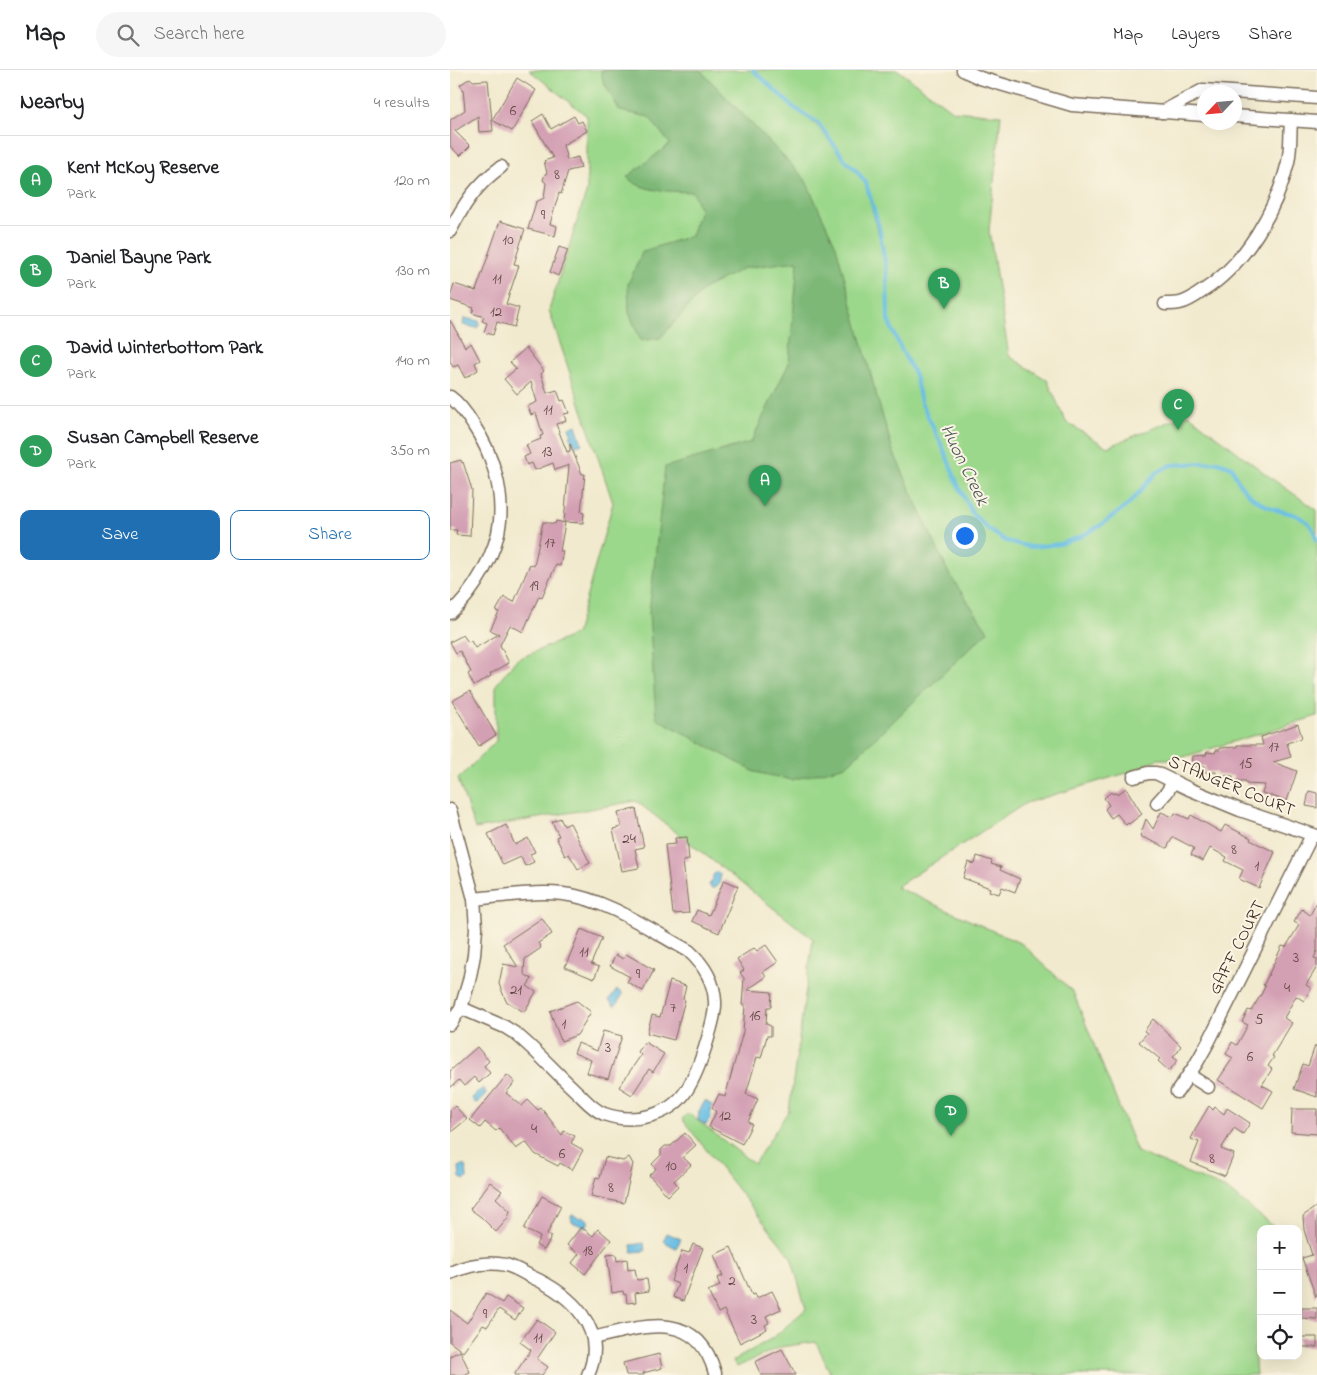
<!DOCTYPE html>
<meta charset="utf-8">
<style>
body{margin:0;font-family:"Indie Flower",sans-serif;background:#f6f6f6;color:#202124}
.controls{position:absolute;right:15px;bottom:15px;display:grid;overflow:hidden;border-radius:10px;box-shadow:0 5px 20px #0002}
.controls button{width:45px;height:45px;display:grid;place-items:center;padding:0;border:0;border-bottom:1px solid #e0e0e0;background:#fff;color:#202124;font:25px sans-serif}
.compass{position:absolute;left:747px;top:15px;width:45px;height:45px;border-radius:50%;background:#fff;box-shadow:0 5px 20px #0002;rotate:244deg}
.you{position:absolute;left:514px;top:465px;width:18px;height:18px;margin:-12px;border:4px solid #fff;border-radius:50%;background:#1a73e8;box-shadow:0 0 0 8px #1a73e833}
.badge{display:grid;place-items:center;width:32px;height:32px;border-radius:50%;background:#1f6fb2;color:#fff;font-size:16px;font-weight:700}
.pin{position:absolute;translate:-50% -41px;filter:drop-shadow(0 1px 2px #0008)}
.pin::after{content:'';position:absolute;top:26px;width:18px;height:15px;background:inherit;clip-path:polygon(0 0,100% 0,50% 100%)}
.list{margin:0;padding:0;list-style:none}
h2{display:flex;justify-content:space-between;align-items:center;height:65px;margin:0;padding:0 20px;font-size:21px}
h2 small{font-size:16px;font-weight:400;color:#757577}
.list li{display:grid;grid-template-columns:32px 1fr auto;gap:15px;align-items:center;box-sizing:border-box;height:90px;padding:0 20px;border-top:1px solid #e0e0e0}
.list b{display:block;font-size:19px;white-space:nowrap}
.list p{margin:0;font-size:16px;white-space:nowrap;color:#757577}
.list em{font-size:16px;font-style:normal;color:#757577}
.actions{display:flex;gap:10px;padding:15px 20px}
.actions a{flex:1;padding:11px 0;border:1px solid #1f6fb2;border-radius:10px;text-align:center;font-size:18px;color:#1f6fb2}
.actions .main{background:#1f6fb2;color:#fff}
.icon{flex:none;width:28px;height:28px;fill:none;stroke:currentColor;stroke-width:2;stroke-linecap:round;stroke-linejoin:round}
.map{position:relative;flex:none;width:867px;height:1305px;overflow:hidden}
header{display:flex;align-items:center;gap:30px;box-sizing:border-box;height:70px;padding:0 25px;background:#fff;border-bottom:1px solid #e0e0e0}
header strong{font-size:24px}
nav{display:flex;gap:28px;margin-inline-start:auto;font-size:18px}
.search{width:350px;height:45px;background:#f6f6f6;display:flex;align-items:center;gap:12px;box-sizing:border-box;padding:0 18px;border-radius:28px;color:#757577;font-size:19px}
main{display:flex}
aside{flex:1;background:#fff}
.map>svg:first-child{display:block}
.green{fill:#9cd88b;stroke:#6c8154}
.forest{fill:#7db877;stroke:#5c714a}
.water{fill:#67bee4;stroke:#517481}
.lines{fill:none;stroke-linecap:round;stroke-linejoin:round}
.stream{stroke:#67bee4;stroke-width:4}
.building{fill:#d39fb3}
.minor-casing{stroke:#7b6d5c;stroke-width:15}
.minor{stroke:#fff;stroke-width:12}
.labels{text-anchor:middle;stroke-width:4;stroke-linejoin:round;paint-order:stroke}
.number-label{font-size:15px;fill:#614743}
.street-label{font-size:18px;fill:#3b2a1e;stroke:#fcf5e5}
.water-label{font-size:19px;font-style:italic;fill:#485659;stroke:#fcf5e5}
</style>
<header>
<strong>Map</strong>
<div class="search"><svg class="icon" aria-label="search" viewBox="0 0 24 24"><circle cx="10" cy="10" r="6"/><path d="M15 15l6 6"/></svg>Search here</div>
<nav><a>Map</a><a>Layers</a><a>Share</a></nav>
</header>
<main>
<aside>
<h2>Nearby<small>4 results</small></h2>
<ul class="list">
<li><span class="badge" style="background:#2e9e5b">A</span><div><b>Kent McKoy Reserve</b><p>Park</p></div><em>120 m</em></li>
<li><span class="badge" style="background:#2e9e5b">B</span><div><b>Daniel Bayne Park</b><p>Park</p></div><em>130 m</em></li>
<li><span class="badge" style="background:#2e9e5b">C</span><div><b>David Winterbottom Park</b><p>Park</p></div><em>140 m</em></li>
<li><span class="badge" style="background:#2e9e5b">D</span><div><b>Susan Campbell Reserve</b><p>Park</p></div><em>350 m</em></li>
</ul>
<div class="actions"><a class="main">Save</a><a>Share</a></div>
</aside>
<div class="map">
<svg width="867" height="1305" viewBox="0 0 867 1305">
<rect width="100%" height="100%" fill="#fcf5e5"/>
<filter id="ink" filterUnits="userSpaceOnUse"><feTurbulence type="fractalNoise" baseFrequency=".02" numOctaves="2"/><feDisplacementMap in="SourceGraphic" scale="10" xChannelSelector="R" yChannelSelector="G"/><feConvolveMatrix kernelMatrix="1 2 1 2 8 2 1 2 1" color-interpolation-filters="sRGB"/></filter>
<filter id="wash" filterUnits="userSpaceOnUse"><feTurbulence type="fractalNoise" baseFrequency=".0096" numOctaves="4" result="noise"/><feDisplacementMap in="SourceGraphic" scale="20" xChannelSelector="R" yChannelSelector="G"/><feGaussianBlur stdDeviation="1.12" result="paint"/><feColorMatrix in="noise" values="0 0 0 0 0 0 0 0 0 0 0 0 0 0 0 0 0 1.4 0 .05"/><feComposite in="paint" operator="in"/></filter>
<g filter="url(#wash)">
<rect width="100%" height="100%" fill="#f1eace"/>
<path class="green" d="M 79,0 L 301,0 L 342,37 L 367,55 L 395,92 L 406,102 L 415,114 L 427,157 L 432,180 L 429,157 L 416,113 L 406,100 L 396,91 L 368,53 L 343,37 L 303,0 L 448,0 L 503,41 L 551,45 L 539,160 L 559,286 L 597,310 L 616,352 L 657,377 L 738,344 L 821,408 L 867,440 L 867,646 L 727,689 L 708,689 L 680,702 L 576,733 L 446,817 L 572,874 L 623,922 L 687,1082 L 776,1119 L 822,1155 L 822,1159 L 811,1159 L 811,1258 L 804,1279 L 806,1305 L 381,1305 L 366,1272 L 330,1277 L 287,1297 L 283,1291 L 324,1267 L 356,1239 L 341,1187 L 232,1049 L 238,1043 L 304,1094 L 339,1040 L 363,869 L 186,731 L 25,759 L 8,709 L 46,671 L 46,615 L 66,590 L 126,564 L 163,433 L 99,240 L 137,120 L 137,46 Z"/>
<path class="forest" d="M 151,0 L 250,0 L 355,109 L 386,176 L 425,320 L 443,381 L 499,504 L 538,561 L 396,696 L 342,710 L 305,702 L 206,648 L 199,543 L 215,397 L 301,372 L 339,293 L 348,191 L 294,198 L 255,218 L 210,268 L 191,271 L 179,243 L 178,214 L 193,181 L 241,166 L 250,140 L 243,122 C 222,121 192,123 177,107 L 220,74 L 199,47 L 170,41 L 153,11 Z"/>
<g class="water">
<path d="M 14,248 L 29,251 L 29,256 L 27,258 L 13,255 Z"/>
<path d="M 126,355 L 132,374 L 126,376 L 124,371 L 122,372 L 120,366 L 122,365 L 119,358 Z"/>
<path d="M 267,802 L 270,804 C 271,811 269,815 264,818 L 261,818 L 259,815 L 263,809 L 263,805 Z"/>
<path d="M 167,920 L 172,923 L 172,926 L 166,935 L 163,935 L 159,930 Z"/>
<path d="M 33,1018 L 36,1023 L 35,1026 L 27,1033 L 24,1032 L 22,1028 Z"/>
<path d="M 255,1031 L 262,1035 L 260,1049 L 256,1055 L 248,1050 L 249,1041 Z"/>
<path d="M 13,1095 L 16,1096 L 17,1108 L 15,1110 L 10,1108 L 9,1097 Z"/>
<path d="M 123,1145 L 129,1148 L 133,1147 L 138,1150 L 138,1154 L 135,1157 L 122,1152 L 121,1146 Z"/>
<path d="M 217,1163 L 231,1169 L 226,1178 L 213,1171 Z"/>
<path d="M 194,1173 L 195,1181 L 182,1182 L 181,1175 Z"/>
</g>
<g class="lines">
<path class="stream" d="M 303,0 L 343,37 L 368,53 L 396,91 L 406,100 L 416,113 L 429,157 L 437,204 L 438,250 L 451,279 L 465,305 L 471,332 L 494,380 L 508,415 L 522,443 L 538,459 L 556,471 L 581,477 L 610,474 L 632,466 L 651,455 L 678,435 L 707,402 L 721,395 L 768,392 L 782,397 C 790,420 803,432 827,440 C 839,443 852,445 861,456 C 864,460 865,466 867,470"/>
</g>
<g id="blocks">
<g class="building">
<path d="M 20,8 L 23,11 L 38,10 L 43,61 L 29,62 L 28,46 L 5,61 L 20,76 L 10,86 L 0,76 L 0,50 L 15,40 L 13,19 L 10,15 Z"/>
<path d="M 67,8 L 86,20 L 62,61 L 42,50 Z"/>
<path d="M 93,44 L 101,59 L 124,46 L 128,53 L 132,51 L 137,61 L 113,75 L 117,90 L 128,87 L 131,98 L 118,101 L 111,124 L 109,123 L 100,154 L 107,156 L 105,166 L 78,159 L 86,132 L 94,128 L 96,113 L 93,110 L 95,104 L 97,103 L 94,91 L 103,88 L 82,51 Z"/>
<path d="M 50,151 L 75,159 L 64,194 L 69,195 L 56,234 L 69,238 L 64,257 L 47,252 L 43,265 L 34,262 L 37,253 L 32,251 L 34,247 L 22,243 L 24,238 L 0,230 L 0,227 L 4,214 L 26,221 Z"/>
<path d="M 109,177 L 118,180 L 108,206 L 100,202 Z"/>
<path d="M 0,250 L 15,277 L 21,273 L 30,290 L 25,293 L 28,300 L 15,308 L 8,295 L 3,297 L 0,291 Z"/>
<path d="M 76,278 L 94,301 L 91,304 L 97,323 L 107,320 L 111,331 L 114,330 L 119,343 L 114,344 L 116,351 L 106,354 L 117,382 L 120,381 L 120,374 L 132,404 L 135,404 L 131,442 L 134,443 L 133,453 L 114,452 L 119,395 L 105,400 L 103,393 L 85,400 L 82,393 L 77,395 L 74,387 L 80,384 L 76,375 L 91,369 L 90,366 L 93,365 L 86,343 L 81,345 L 78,336 L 87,332 L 81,312 L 67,324 L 54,309 L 66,299 L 60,292 Z"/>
<path d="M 11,390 L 12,393 L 13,392 L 22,420 L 20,466 L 6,465 L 7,460 L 0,460 L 0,393 Z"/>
<path d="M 106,451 L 115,453 L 110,481 L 113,481 L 110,496 L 106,495 L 92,527 L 89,526 L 73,562 L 60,555 L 50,575 L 59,593 L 40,604 L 41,606 L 24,616 L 18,604 L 21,602 L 10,581 L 6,583 L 0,572 L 13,565 L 18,572 L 21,571 L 25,578 L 49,564 L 40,560 L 49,542 L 46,541 L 54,527 L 64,532 L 80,494 L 84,496 L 93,452 L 105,454 Z"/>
<path d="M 20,621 L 46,665 L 29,676 L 2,631 Z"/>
<path d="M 848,654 L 852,668 L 837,673 L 841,687 L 823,692 L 847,701 L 837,731 L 812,723 L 815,715 L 796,714 L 796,711 L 783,711 L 783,706 L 766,705 L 766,702 L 755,702 L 755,696 L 742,696 L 743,686 L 756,685 L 757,682 L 765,683 L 766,680 L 770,680 L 770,678 L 787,677 L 787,675 L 813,675 L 811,667 Z"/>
<path d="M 676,718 L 692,744 L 679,754 L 678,753 L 676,755 L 667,744 L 661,748 L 655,739 L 659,735 L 654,728 L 661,722 L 663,724 L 666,722 L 668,724 Z"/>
<path d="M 859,721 L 867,723 L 867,738 L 856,736 Z"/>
<path d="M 186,739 L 194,777 L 185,779 L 189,798 L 172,801 L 163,759 L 171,757 L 168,742 Z"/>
<path d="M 711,742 L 723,747 L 725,743 L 739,749 L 741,745 L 771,762 L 775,755 L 801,768 L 800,770 L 825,782 L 809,818 L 789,809 L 793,800 L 775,791 L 777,787 L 760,778 L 753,791 L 741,785 L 744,778 L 723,767 L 717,778 L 690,766 L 696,749 L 703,759 Z"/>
<path d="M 110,748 L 114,756 L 120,753 L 140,793 L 128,799 L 119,784 L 115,786 L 106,767 L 109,766 L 102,752 Z"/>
<path d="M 56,755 L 65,775 L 78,768 L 85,782 L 80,784 L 84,792 L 75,796 L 71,787 L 53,795 L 38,764 Z"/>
<path d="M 237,767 L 239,790 L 233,791 L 239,843 L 223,844 L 215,775 L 226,774 L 225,768 Z"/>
<path d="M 527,786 L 542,791 L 541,794 L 551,797 L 550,800 L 570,809 L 565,822 L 552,817 L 549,824 L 539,821 L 540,818 L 513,808 L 518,792 L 525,794 Z"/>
<path d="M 274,810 L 288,816 L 269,863 L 242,851 L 247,840 L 259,845 Z"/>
<path d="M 867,832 L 867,881 L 864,888 L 867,889 L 867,897 L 856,915 L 861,918 L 854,931 L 846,926 L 834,948 L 842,953 L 822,986 L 824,987 L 818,996 L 822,999 L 812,1015 L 823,1021 L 813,1038 L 768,1010 L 783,988 L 776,984 L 782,972 L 787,975 L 798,955 L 792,952 L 798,940 L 801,941 L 812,923 L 815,916 L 813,915 L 815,912 L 832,876 L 836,877 L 849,855 L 844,852 L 852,839 L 860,845 Z"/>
<path d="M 92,848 L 102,864 L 88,873 L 91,878 L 75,889 L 74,904 L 82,909 L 77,916 L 86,922 L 74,942 L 56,931 L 49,914 L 53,894 L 68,897 L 53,874 Z"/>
<path d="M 131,859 L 152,868 L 141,894 L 149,897 L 144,909 L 115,897 Z"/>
<path d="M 316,875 L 328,892 L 313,902 L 316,907 L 297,920 L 322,922 L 321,937 L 317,937 L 316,954 L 321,956 L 321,966 L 317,966 L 311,988 L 307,987 L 296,1024 L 308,1029 L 298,1052 L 302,1054 L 292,1074 L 259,1057 L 266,1042 L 262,1038 L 269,1024 L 275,1027 L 293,962 L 295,935 L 292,935 L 294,908 L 290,903 L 294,900 L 287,889 L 304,878 L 307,881 Z"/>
<path d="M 176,884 L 204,900 L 193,921 L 177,912 L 180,907 L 160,896 L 166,885 L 173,889 Z"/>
<path d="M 220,911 L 236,916 L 233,929 L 235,930 L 224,970 L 197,963 L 202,945 L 210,947 Z"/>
<path d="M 127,931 L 141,942 L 127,965 L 111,971 L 100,941 Z"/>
<path d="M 703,949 L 731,976 L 728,980 L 729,981 L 723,986 L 728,990 L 719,1001 L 708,991 L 710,989 L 689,972 L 697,963 L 694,961 Z"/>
<path d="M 153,961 L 172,966 L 158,1009 L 137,1003 L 141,990 L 124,983 L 128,973 L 147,981 Z"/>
<path d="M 195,972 L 214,984 L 203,1002 L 199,999 L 182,1025 L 169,1017 L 191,985 L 188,982 Z"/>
<path d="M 865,976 L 867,976 L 867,1027 L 844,1019 L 853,994 L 858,996 Z"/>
<path d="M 27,977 L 39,991 L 34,996 L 40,1003 L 29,1013 L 24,1007 L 14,1016 L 9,1010 L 0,1018 L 0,1001 Z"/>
<path d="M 57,1005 L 65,1012 L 56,1023 L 72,1036 L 78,1030 L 88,1040 L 91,1038 L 112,1065 L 114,1061 L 125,1066 L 121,1073 L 133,1080 L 122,1100 L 110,1093 L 108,1096 L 85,1084 L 76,1072 L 66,1079 L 49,1058 L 46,1061 L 35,1052 L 30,1058 L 20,1050 Z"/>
<path d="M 5,1036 L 17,1049 L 0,1063 L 0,1040 Z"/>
<path d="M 759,1036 L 763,1040 L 765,1037 L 774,1044 L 777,1038 L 800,1053 L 793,1064 L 784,1058 L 771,1079 L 784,1084 L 775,1106 L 741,1092 L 749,1072 L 741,1069 L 747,1056 Z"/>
<path d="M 842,1039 L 867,1039 L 867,1064 L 841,1062 Z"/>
<path d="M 235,1063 L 246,1075 L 233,1087 L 241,1095 L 224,1111 L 228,1116 L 218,1126 L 199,1105 L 206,1099 L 202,1094 L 211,1085 L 211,1080 L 215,1076 L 221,1076 Z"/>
<path d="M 155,1087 L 173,1091 L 179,1087 L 183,1094 L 174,1133 L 141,1126 L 146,1107 L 150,1108 Z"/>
<path d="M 40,1112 L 52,1121 L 46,1128 L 60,1141 L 58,1148 L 46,1162 L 31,1147 L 20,1139 Z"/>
<path d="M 92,1126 L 111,1136 L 97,1164 L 102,1166 L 94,1180 L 86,1175 L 90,1167 L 74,1159 Z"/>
<path d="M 867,1136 L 867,1226 L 866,1227 L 852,1188 L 862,1185 L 854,1160 L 853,1146 Z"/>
<path d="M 131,1157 L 143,1166 L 148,1159 L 161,1170 L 135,1204 L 122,1193 L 129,1184 L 117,1175 Z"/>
<path d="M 243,1174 L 253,1178 L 233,1231 L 223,1227 L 228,1214 L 221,1211 L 232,1181 L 239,1183 Z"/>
<path d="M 281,1177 L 302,1225 L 305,1224 L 307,1228 L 322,1221 L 331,1239 L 316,1246 L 319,1253 L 315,1255 L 317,1259 L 290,1273 L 274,1240 L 268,1243 L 258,1221 L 270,1216 L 267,1208 L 273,1206 L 264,1185 Z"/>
<path d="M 166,1184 L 167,1191 L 177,1189 L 178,1200 L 185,1199 L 187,1210 L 197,1209 L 199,1221 L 185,1223 L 186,1232 L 177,1233 L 176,1224 L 174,1225 L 173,1221 L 162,1223 L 157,1185 Z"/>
<path d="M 36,1223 L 52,1233 L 56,1227 L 73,1238 L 65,1250 L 49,1239 L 37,1257 L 33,1255 L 13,1282 L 0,1272 L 0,1240 L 17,1253 Z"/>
<path d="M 851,1238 L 867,1238 L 867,1249 L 851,1248 Z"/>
<path d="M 87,1249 L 105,1262 L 87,1289 L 98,1297 L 92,1305 L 64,1305 L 81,1280 L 70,1272 Z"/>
<path d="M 848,1267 L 867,1267 L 867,1277 L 849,1277 Z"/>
<path d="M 332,1279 L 346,1305 L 311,1305 L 305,1292 Z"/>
<path d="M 10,1281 L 20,1302 L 14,1305 L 0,1305 L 0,1286 Z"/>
<path d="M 209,1284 L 212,1298 L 193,1303 L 194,1305 L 176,1305 L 173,1293 Z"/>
</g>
</g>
</g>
<g filter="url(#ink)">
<use href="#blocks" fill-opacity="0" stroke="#7b6d5c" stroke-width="1"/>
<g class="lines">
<g class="minor-casing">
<g id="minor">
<path d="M 513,0 L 530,8 L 622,35 L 754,45"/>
<path d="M 712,42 L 753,20 L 867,28"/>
<path d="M 784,46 L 867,52"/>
<path d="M 0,161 C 14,134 26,115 51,97"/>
<path d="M 715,234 C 720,234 726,234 730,233 C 739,231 747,225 754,220 C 795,194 827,139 838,92 C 841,78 840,63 841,50"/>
<path d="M 0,327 C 10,334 18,346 24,356 C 42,383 53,418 50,451 C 47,482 24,523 0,543"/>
<path d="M 684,707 L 698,703 L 706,703 L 739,719 L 790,740 L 867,766"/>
<path d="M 707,733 L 717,722 L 723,712"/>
<path d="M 0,740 L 24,829 L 26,858 L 24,885 L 19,911 L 11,938 L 0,954"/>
<path d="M 11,938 L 55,957 L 66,964 C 89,983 108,1005 130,1025 C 137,1032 144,1040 154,1044 C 182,1054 219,1047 236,1021 C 246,1006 253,985 258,968 C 261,956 266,943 265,931 C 264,911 253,894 239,881 C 202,861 155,828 113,824 C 85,821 53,826 24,829"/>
<path d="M 739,1005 L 758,1017"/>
<path d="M 727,1022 L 746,994 L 759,971 L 862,765"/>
<path d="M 0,1203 C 18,1195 36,1191 56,1195 C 64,1197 72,1202 80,1206 C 120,1224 159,1258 138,1305"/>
<path d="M 143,1268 C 193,1256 247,1238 265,1303"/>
</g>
</g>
<use href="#minor" class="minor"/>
</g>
</g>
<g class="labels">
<g class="number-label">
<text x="63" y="45">6</text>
<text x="107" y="109">8</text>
<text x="93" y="149">9</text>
<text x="58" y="174">10</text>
<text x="47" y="213">11</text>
<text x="46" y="246">12</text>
<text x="98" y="344">11</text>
<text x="97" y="386">13</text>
<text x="100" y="477">17</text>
<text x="84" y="520">19</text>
<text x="824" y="681">17</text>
<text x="796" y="698">15</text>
<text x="179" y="773">24</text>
<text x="784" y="784">8</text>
<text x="807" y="800">1</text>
<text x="134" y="886">11</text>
<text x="846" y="892">3</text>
<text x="188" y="908">9</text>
<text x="837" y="922">4</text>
<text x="66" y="924">21</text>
<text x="223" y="942">7</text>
<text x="305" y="950">16</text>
<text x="809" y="954">5</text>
<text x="114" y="958">1</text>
<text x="158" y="982">3</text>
<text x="800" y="991">6</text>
<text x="275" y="1050">12</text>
<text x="84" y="1063">4</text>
<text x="112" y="1088">6</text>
<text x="762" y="1093">8</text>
<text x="221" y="1100">10</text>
<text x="161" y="1122">8</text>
<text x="138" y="1185">18</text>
<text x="236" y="1202">1</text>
<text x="282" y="1215">2</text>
<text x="35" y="1248">9</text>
<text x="304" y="1254">3</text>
<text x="88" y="1272">11</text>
</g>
<g class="street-label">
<text transform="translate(782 715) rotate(22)" y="6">STANGER COURT</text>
<text transform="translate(786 877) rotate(-63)" y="6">GAFF COURT</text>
</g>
<g class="water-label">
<text transform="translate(516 394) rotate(64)" y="7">Huon Creek</text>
</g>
</g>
</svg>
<div class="controls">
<button>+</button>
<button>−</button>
<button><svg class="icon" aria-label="locate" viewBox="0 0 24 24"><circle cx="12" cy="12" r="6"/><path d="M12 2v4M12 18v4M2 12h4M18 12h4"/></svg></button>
</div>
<svg class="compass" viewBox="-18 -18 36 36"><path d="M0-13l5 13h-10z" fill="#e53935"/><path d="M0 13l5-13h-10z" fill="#757577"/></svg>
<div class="you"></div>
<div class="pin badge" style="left:315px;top:436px;background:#2e9e5b">A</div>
<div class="pin badge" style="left:494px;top:239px;background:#2e9e5b">B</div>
<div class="pin badge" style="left:728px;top:360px;background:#2e9e5b">C</div>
<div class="pin badge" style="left:501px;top:1066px;background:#2e9e5b">D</div>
</div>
</main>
